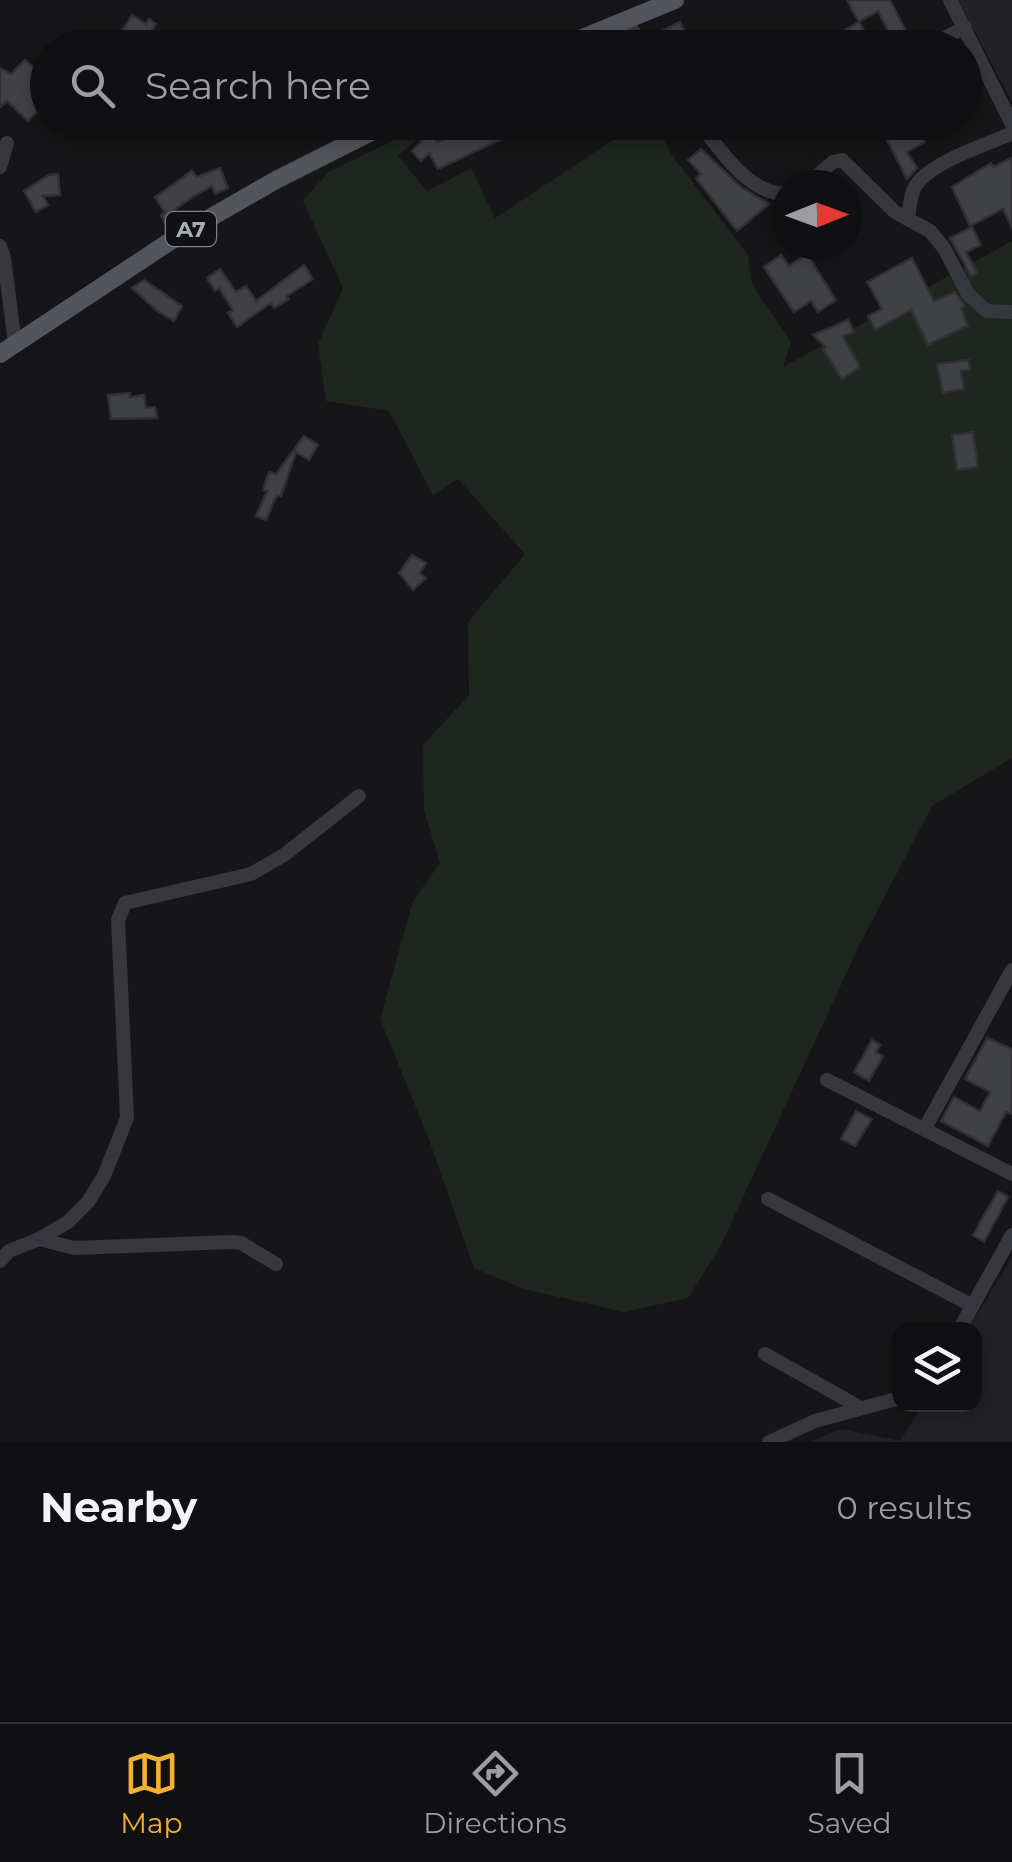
<!DOCTYPE html>
<style>
body{margin:0;font-family:Montserrat,sans-serif;background:#19191b;color:#f1f3f6}
.controls{position:absolute;right:30px;bottom:30px;display:grid;overflow:hidden;border-radius:20px;box-shadow:0 5px 15px #0003}
.controls button{width:90px;height:90px;display:grid;place-items:center;padding:0;border:0;border-bottom:2px solid #303032;background:#101012;color:#f1f3f6;font:50px sans-serif}
.compass{position:absolute;left:772px;top:170px;width:90px;height:90px;border-radius:50%;background:#101012;box-shadow:0 5px 15px #0003;rotate:89deg}
.list{margin:0;padding:0;list-style:none}
h2{display:flex;justify-content:space-between;align-items:center;height:130px;margin:0;padding:0 40px;font-size:42px}
h2 small{font-size:32px;font-weight:400;color:#9c9d9f}
.icon{flex:none;width:55px;height:55px;fill:none;stroke:currentColor;stroke-width:2;stroke-linecap:round;stroke-linejoin:round}
.map{position:relative;flex:none;width:1012px;height:1442px;overflow:hidden}
.search{position:absolute;background:#101012;box-shadow:0 5px 15px #0003;left:30px;right:30px;top:30px;height:110px;display:flex;align-items:center;gap:25px;box-sizing:border-box;padding:0 35px;border-radius:55px;color:#9c9d9f;font-size:38px}
.sheet{height:280px;background:#101012}
nav{display:flex;justify-content:space-around;align-items:center;box-sizing:border-box;height:140px;border-top:2px solid #303032;background:#101012;font-size:28px;color:#9c9d9f}
nav a{display:grid;justify-items:center;gap:5px}
nav .on{color:#f2b134}
.map>svg:first-child{display:block}
.built{fill:#222225}
.green{fill:#1e261f}
.building{fill:#404145;stroke:#303034;stroke-width:2.5;fill-rule:evenodd}
.lines{fill:none;stroke-linecap:round;stroke-linejoin:round}
.minor{stroke:#37383d;stroke-width:14}
.major{stroke:#53555c;stroke-width:18}
.labels{text-anchor:middle;stroke-width:8;stroke-linejoin:round;paint-order:stroke}
.shield{fill:#111113;stroke:#7b7e86;stroke-width:2.5}
.shield-label{font-size:22px;font-weight:bold;fill:#a8adb8}
</style>
<div class="map">
<svg width="1012" height="1442" viewBox="0 0 1012 1442">
<rect width="100%" height="100%" fill="#161618"/>
<g class="built">
<path d="M 958,0 L 1012,0 L 1012,102 Z"/>
<path d="M 1012,1258 L 1012,1442 L 810,1442 L 841,1429 L 900,1441 L 923,1405 L 974,1404 L 974,1330 L 968,1329 Z"/>
</g>
<path class="green" d="M 430,123 L 436,123 L 398,156 L 427,191 L 471,168 L 495,218 L 616,138 L 608,123 L 657,123 L 671,154 L 748,255 L 752,285 L 791,342 L 783,367 L 1012,241 L 1012,758 L 932,806 L 859,946 L 721,1245 L 688,1298 L 624,1312 L 524,1289 L 474,1268 L 428,1137 L 380,1019 L 413,901 L 440,863 L 424,810 L 423,745 L 469,695 L 468,622 L 525,554 L 458,479 L 433,495 L 389,411 L 326,401 L 318,344 L 343,288 L 303,201 L 328,172 Z"/>
<g class="building">
<path d="M 847,0 L 890,0 L 912,43 L 903,48 L 832,48 L 828,40 L 859,22 ZM 878,11 L 889,33 L 871,42 L 859,22 Z"/>
<path d="M 132,15 L 146,24 L 149,19 L 156,24 L 141,48 L 129,48 L 136,38 L 123,29 Z"/>
<path d="M 680,22 L 692,48 L 654,48 L 649,37 Z"/>
<path d="M 25,60 L 45,78 L 40,84 L 48,91 L 48,100 L 28,121 L 7,101 L 0,107 L 0,68 L 11,74 Z"/>
<path d="M 453,122 L 492,122 L 500,140 L 438,169 L 429,153 L 421,161 L 412,151 L 421,142 L 416,129 L 430,124 L 437,142 L 458,134 Z"/>
<path d="M 878,122 L 915,122 L 925,142 L 907,152 L 917,168 L 907,179 Z"/>
<path d="M 701,149 L 741,187 L 769,204 L 737,231 L 696,178 L 701,174 L 688,160 Z"/>
<path d="M 1012,158 L 1012,228 L 1003,209 L 970,226 L 952,187 L 991,163 L 993,167 Z"/>
<path d="M 220,168 L 228,188 L 215,194 L 212,186 L 191,198 L 170,213 L 173,219 L 165,223 L 161,215 L 165,212 L 155,197 L 192,171 L 197,177 Z"/>
<path d="M 58,174 L 60,195 L 43,196 L 48,205 L 36,212 L 24,191 L 49,175 Z"/>
<path d="M 972,227 L 981,245 L 966,252 L 977,273 L 971,276 L 950,238 Z"/>
<path d="M 807,254 L 836,300 L 818,312 L 811,301 L 794,312 L 764,267 L 781,255 L 789,266 Z"/>
<path d="M 912,258 L 934,301 L 955,292 L 965,306 L 961,308 L 968,326 L 928,345 L 911,310 L 875,330 L 868,316 L 882,309 L 867,282 Z"/>
<path d="M 304,265 L 313,279 L 287,296 L 289,299 L 274,308 L 271,303 L 237,327 L 228,313 L 233,310 L 219,288 L 215,291 L 207,278 L 220,269 L 236,292 L 246,286 L 256,301 Z"/>
<path d="M 144,280 L 182,306 L 174,321 L 157,311 L 132,288 Z"/>
<path d="M 848,320 L 854,332 L 843,336 L 860,367 L 842,379 L 823,349 L 826,347 L 813,335 Z"/>
<path d="M 969,360 L 970,370 L 961,371 L 964,389 L 943,393 L 937,364 Z"/>
<path d="M 130,393 L 130,397 L 144,395 L 146,408 L 155,407 L 157,418 L 111,419 L 108,395 Z"/>
<path d="M 973,432 L 978,467 L 957,470 L 952,435 Z"/>
<path d="M 304,436 L 318,445 L 309,460 L 296,452 L 281,496 L 277,495 L 266,520 L 256,516 L 267,491 L 263,490 L 269,472 L 276,474 Z"/>
<path d="M 412,555 L 426,563 L 420,573 L 426,578 L 413,590 L 399,573 Z"/>
<path d="M 987,1038 L 1012,1049 L 1012,1114 L 1006,1112 L 988,1146 L 941,1121 L 954,1097 L 980,1111 L 990,1092 L 965,1079 Z"/>
<path d="M 872,1040 L 880,1045 L 876,1052 L 883,1056 L 869,1081 L 854,1072 Z"/>
<path d="M 856,1111 L 872,1119 L 855,1146 L 841,1139 Z"/>
<path d="M 998,1191 L 1008,1197 L 984,1242 L 973,1235 Z"/>
</g>
<g class="lines">
<g class="minor">
<path d="M 950,0 L 1012,124"/>
<path d="M 625,19 L 644,48"/>
<path d="M 927,48 L 965,27"/>
<path d="M 699,122 C 720,150 749,195 787,194"/>
<path d="M 0,167 L 7,143"/>
<path d="M 806,185 L 833,162 L 842,160 L 895,212 L 930,231 L 944,248 L 968,294 L 987,311 L 1012,312"/>
<path d="M 908,219 C 910,207 910,191 919,181 C 938,160 986,145 1012,133"/>
<path d="M 0,246 L 4,258 L 15,344"/>
<path d="M 827,1080 L 1012,1174"/>
<path d="M 925,1128 L 1012,970"/>
<path d="M 768,1199 L 973,1306"/>
<path d="M 39,1239 L 74,1248 L 232,1242 L 241,1243 L 276,1264"/>
<path d="M 0,1261 L 9,1251 L 39,1239 L 68,1222 L 88,1202 L 104,1176 L 127,1118 L 118,920 L 125,903 L 251,874 L 284,855 L 359,796"/>
<path d="M 959,1330 L 1012,1235"/>
<path d="M 765,1354 L 861,1408"/>
<path d="M 769,1442 L 815,1421 L 900,1398"/>
</g>
<g class="major">
<path d="M 558,48 L 675,0"/>
<path d="M 0,354 L 175,238 L 276,180 L 391,122"/>
</g>
</g>
<g class="labels">
<rect class="shield" x="166" y="212" width="50" height="34" rx="8"/>
<g class="shield-label">
<text x="191" y="237">A7</text>
</g>
</g>
</svg>
<div class="controls">
<button><svg class="icon" aria-label="layers" viewBox="0 0 24 24"><path d="M12 4l9 5-9 5-9-5zM3 14l9 5 9-5"/></svg></button>
</div>
<svg class="compass" viewBox="-18 -18 36 36"><path d="M0-13l5 13h-10z" fill="#e53935"/><path d="M0 13l5-13h-10z" fill="#9c9d9f"/></svg>
<div class="search"><svg class="icon" aria-label="search" viewBox="0 0 24 24"><circle cx="10" cy="10" r="6"/><path d="M15 15l6 6"/></svg>Search here</div>
</div>
<section class="sheet">
<h2>Nearby<small>0 results</small></h2>
<ul class="list">
</ul>
</section>
<nav>
<a class="on"><svg class="icon" aria-label="map" viewBox="0 0 24 24"><path d="M3 6l6-2 6 2 6-2v14l-6 2-6-2-6 2zM9 4v14M15 6v14"/></svg>Map</a>
<a><svg class="icon" aria-label="directions" viewBox="0 0 24 24"><path d="M12 3l9 9-9 9-9-9zM9 14v-3h6M13 9l2 2-2 2"/></svg>Directions</a>
<a><svg class="icon" aria-label="saved" viewBox="0 0 24 24"><path d="M7 4h10v16l-5-4-5 4z"/></svg>Saved</a>
</nav>
